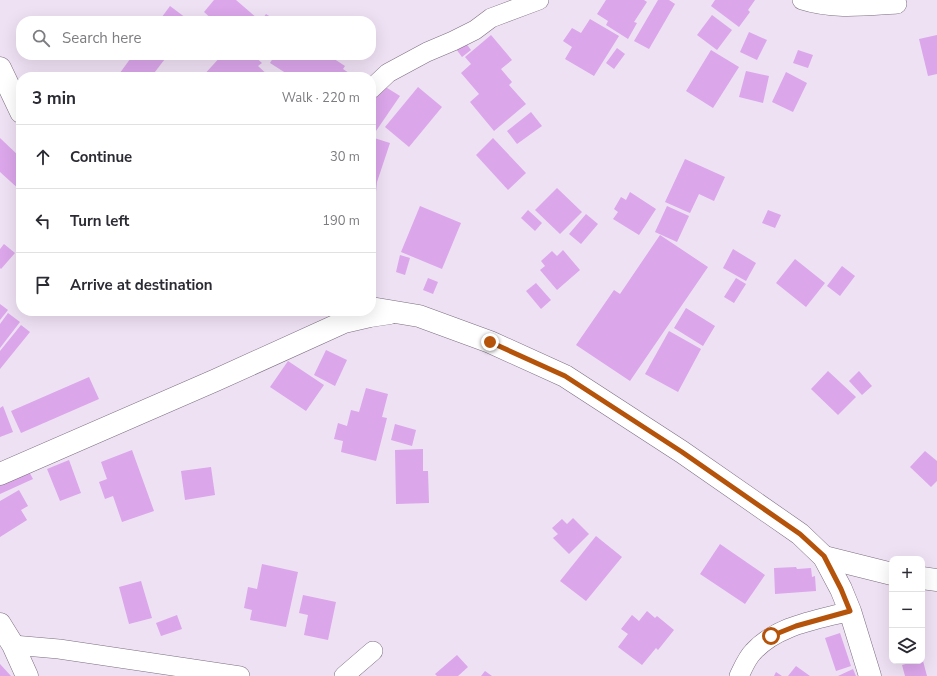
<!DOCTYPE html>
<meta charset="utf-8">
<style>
body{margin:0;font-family:"Nunito Sans",sans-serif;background:#f2f2f3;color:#2b2b33}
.controls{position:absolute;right:12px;bottom:12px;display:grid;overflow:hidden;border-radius:8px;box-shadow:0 4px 16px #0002}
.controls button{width:36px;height:36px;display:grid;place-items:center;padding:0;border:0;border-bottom:1px solid #e1e1e2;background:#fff;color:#2b2b33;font:20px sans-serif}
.stop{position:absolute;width:12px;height:12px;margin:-9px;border:3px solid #b45309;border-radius:50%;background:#fff}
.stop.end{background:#b45309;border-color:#fff;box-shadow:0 1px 4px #0008}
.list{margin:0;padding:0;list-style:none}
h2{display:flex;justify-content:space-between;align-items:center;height:52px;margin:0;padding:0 16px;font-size:17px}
h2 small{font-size:13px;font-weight:400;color:#7c7c81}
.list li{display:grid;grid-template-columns:26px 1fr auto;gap:12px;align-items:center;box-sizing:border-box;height:64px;padding:0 16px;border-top:1px solid #e1e1e2}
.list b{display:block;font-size:15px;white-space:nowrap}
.list em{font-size:13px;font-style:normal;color:#7c7c81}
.icon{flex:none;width:22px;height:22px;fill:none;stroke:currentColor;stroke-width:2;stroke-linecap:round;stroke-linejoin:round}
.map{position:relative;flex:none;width:937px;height:676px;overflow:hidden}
.search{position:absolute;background:#fff;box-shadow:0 4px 16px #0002;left:16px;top:16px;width:360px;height:44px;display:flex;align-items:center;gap:10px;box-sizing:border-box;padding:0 14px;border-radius:16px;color:#7c7c81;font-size:15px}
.panel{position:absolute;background:#fff;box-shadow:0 4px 16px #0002;left:16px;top:72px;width:360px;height:244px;border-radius:16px}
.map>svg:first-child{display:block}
.building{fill:#dba6ea}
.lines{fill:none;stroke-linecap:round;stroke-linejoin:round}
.street-casing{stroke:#7b6e7f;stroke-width:20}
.secondary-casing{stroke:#7b6e7f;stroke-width:23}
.street{stroke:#fff;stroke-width:19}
.secondary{stroke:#fff;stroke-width:22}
.route{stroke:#b45309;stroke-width:5}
</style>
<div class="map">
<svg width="937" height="676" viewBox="0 0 937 676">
<rect width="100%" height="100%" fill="#efe1f4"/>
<g class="building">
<path d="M 214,0 L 236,0 L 257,18 L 254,21 L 214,21 L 204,12 Z"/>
<path d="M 606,0 L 644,0 L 647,2 L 634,22 L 637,23 L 628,39 L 606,25 L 608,21 L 597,14 Z"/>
<path d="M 658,0 L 669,0 L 675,4 L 649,49 L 634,41 Z"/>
<path d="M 715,0 L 755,0 L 748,10 L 750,12 L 739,27 L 711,6 Z"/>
<path d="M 170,6 L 190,21 L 159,21 Z"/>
<path d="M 266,14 L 277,21 L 261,21 Z"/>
<path d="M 712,15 L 732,30 L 717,50 L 697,35 Z"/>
<path d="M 590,19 L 619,36 L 594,76 L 565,59 L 572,47 L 563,41 L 572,28 L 581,33 Z"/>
<path d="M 749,32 L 767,40 L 757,60 L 740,52 Z"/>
<path d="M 491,35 L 512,60 L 501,69 L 512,82 L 509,85 L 526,104 L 494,131 L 470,102 L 479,94 L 461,73 L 471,64 L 465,57 Z"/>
<path d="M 937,35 L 937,74 L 928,76 L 919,39 Z"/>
<path d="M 465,42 L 471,50 L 462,57 L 456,49 Z"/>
<path d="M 617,48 L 625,54 L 614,69 L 606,63 Z"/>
<path d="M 711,50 L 739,67 L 713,108 L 686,91 Z"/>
<path d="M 798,50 L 813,55 L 808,68 L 793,63 Z"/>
<path d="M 133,55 L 168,55 L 151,77 L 117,77 Z"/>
<path d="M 222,55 L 253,55 L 262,63 L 258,66 L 270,77 L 202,77 Z"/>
<path d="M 259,55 L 269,55 L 265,60 Z"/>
<path d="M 275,55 L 328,55 L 345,66 L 343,69 L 352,75 L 351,77 L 292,77 L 270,63 Z"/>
<path d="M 746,71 L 769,76 L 763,103 L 739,97 Z"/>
<path d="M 786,72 L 807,83 L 793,112 L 772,102 Z"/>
<path d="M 384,86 L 400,96 L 376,131 L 371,128 L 371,104 Z"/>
<path d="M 418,87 L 442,107 L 409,147 L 385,127 Z"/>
<path d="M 531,112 L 542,126 L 517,144 L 507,131 Z"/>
<path d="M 371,137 L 390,143 L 377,182 L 373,221 L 371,221 Z"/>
<path d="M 0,138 L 21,158 L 21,191 L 0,172 Z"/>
<path d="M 493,138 L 526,173 L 508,190 L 476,155 Z"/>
<path d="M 685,159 L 725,177 L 714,201 L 699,194 L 690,213 L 665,202 Z"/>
<path d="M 557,188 L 582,212 L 560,234 L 535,210 Z"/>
<path d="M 630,192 L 656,209 L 639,235 L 613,219 L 618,212 L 614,209 L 621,197 L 626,200 Z"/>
<path d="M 420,206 L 461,223 L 442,269 L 401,252 Z"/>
<path d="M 667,206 L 689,216 L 677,242 L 655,232 Z"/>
<path d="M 528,210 L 542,223 L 535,231 L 521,218 Z"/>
<path d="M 768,210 L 781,215 L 775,228 L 762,223 Z"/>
<path d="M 586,214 L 598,224 L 581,244 L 569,234 Z"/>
<path d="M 660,235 L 708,267 L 630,381 L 576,345 L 614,290 L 620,294 Z"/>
<path d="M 4,244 L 15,253 L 1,269 L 0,268 L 0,249 Z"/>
<path d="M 733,249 L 756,263 L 746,281 L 723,268 Z"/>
<path d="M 563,250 L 580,270 L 557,290 L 540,270 L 545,266 L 541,261 L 552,251 L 557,256 Z"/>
<path d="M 400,255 L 410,258 L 405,275 L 396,272 Z"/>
<path d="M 795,259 L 825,283 L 806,307 L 776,283 Z"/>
<path d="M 842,266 L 855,276 L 840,296 L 827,286 Z"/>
<path d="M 428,278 L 438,282 L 433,294 L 423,290 Z"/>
<path d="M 736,278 L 746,284 L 734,303 L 724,297 Z"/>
<path d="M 536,283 L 551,300 L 541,309 L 526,291 Z"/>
<path d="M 0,304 L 8,310 L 0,320 Z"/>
<path d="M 686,308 L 715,326 L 703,346 L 674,328 Z"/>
<path d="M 8,313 L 20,322 L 0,348 L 0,324 Z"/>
<path d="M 21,325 L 30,332 L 0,369 L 0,351 Z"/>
<path d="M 669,331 L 701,349 L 678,392 L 645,374 Z"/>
<path d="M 326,350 L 347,360 L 335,386 L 314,375 Z"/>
<path d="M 288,361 L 324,385 L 306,411 L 270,387 Z"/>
<path d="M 828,371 L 856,397 L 838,415 L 811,389 Z"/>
<path d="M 859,371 L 872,386 L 862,395 L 849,381 Z"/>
<path d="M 89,377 L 99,399 L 21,433 L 11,411 Z"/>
<path d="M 366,388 L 388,394 L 382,417 L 387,418 L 376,461 L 341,452 L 343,441 L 334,439 L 338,423 L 347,426 L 351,410 L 359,412 Z"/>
<path d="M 3,406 L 13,432 L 0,437 L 0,408 Z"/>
<path d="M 395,424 L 416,430 L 412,446 L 391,440 Z"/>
<path d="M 423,449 L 423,471 L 428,471 L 429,503 L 396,504 L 395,450 Z"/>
<path d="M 132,450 L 154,511 L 122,522 L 113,496 L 105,499 L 99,482 L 107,479 L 101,462 Z"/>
<path d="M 925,451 L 937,461 L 937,481 L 931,487 L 910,467 Z"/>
<path d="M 69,460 L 81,493 L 60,501 L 47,469 Z"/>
<path d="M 211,467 L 215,495 L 185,500 L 181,471 Z"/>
<path d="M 27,468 L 33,479 L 0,494 L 0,481 Z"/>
<path d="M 19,490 L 28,506 L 21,510 L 27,520 L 0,537 L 0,501 Z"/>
<path d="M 573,518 L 589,534 L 569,554 L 553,538 L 558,534 L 552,528 L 562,519 L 567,524 Z"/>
<path d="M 596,536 L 622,557 L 586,601 L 560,581 Z"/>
<path d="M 720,544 L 765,575 L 745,604 L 700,574 Z"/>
<path d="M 262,564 L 298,572 L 286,627 L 250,620 L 252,610 L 244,608 L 248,587 L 257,589 Z"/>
<path d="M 796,567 L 797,569 L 811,568 L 812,577 L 815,576 L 816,591 L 775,594 L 774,568 Z"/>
<path d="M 141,581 L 152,618 L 129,624 L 119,587 Z"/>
<path d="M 303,595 L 336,602 L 328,640 L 304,635 L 308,615 L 299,613 Z"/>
<path d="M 647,611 L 655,618 L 657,616 L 674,630 L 658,650 L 656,648 L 642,665 L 618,647 L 628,634 L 621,629 L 632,615 L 639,621 Z"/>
<path d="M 177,615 L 182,629 L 161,636 L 156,623 Z"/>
<path d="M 840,633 L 851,666 L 836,671 L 825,638 Z"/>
<path d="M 457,655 L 468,667 L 458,676 L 437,676 L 435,674 Z"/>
<path d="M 917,661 L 923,661 L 927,676 L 905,676 L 902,665 Z"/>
<path d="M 0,664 L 11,676 L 0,676 Z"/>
<path d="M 796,666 L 810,676 L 788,676 Z"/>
<path d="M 853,669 L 856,676 L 838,676 Z"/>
<path d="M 485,671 L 492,676 L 481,676 Z"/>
<path d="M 776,672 L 782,676 L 774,676 Z"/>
</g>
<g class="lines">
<g class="street-casing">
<g id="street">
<path d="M 802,0 C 833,10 865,6 897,4"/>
<path d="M 371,89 L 388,73 L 427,52 L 453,41 L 475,30 L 491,18 L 539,0"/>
<path d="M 13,645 L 59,649 L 240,676"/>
<path d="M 344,676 L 373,651"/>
<path d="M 739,676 C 743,668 747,658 753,652 C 777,625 817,620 850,611"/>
</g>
</g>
<g class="secondary-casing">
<g id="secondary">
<path d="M 0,68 L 21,112"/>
<path d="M 371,308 L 419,316 L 490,342 L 565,376 L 682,452 L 800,534 L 824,557 L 841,589 L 850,611 L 870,676"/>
<path d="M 0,474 L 216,380 L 344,322 L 370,316 L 390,313"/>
<path d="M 824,557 L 892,574"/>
<path d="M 922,578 L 937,580"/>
<path d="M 0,624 L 13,645 L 27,676"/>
</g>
</g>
<use href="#street" class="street"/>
<use href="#secondary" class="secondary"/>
</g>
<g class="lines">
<path class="route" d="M 490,342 L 565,376 L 682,452 L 800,534 L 824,556 L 841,589 L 850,611 L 796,626 L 771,636"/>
</g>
</svg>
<div class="controls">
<button>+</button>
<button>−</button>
<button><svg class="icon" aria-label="layers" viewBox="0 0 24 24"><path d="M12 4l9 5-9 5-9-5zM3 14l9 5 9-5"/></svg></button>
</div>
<div class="stop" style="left:771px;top:636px"></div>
<div class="stop end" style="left:490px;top:342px"></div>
<div class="search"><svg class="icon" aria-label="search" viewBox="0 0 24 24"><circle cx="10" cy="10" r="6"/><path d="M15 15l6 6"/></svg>Search here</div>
<section class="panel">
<h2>3 min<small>Walk · 220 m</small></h2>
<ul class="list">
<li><svg class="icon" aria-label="ahead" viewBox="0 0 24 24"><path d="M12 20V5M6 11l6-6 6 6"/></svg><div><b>Continue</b></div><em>30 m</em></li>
<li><svg class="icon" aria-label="left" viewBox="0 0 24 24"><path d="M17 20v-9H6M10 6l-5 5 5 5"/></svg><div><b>Turn left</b></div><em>190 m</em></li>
<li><svg class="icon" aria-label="arrive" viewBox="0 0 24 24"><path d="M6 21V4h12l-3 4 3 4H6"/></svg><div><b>Arrive at destination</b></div></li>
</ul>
</section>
</div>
